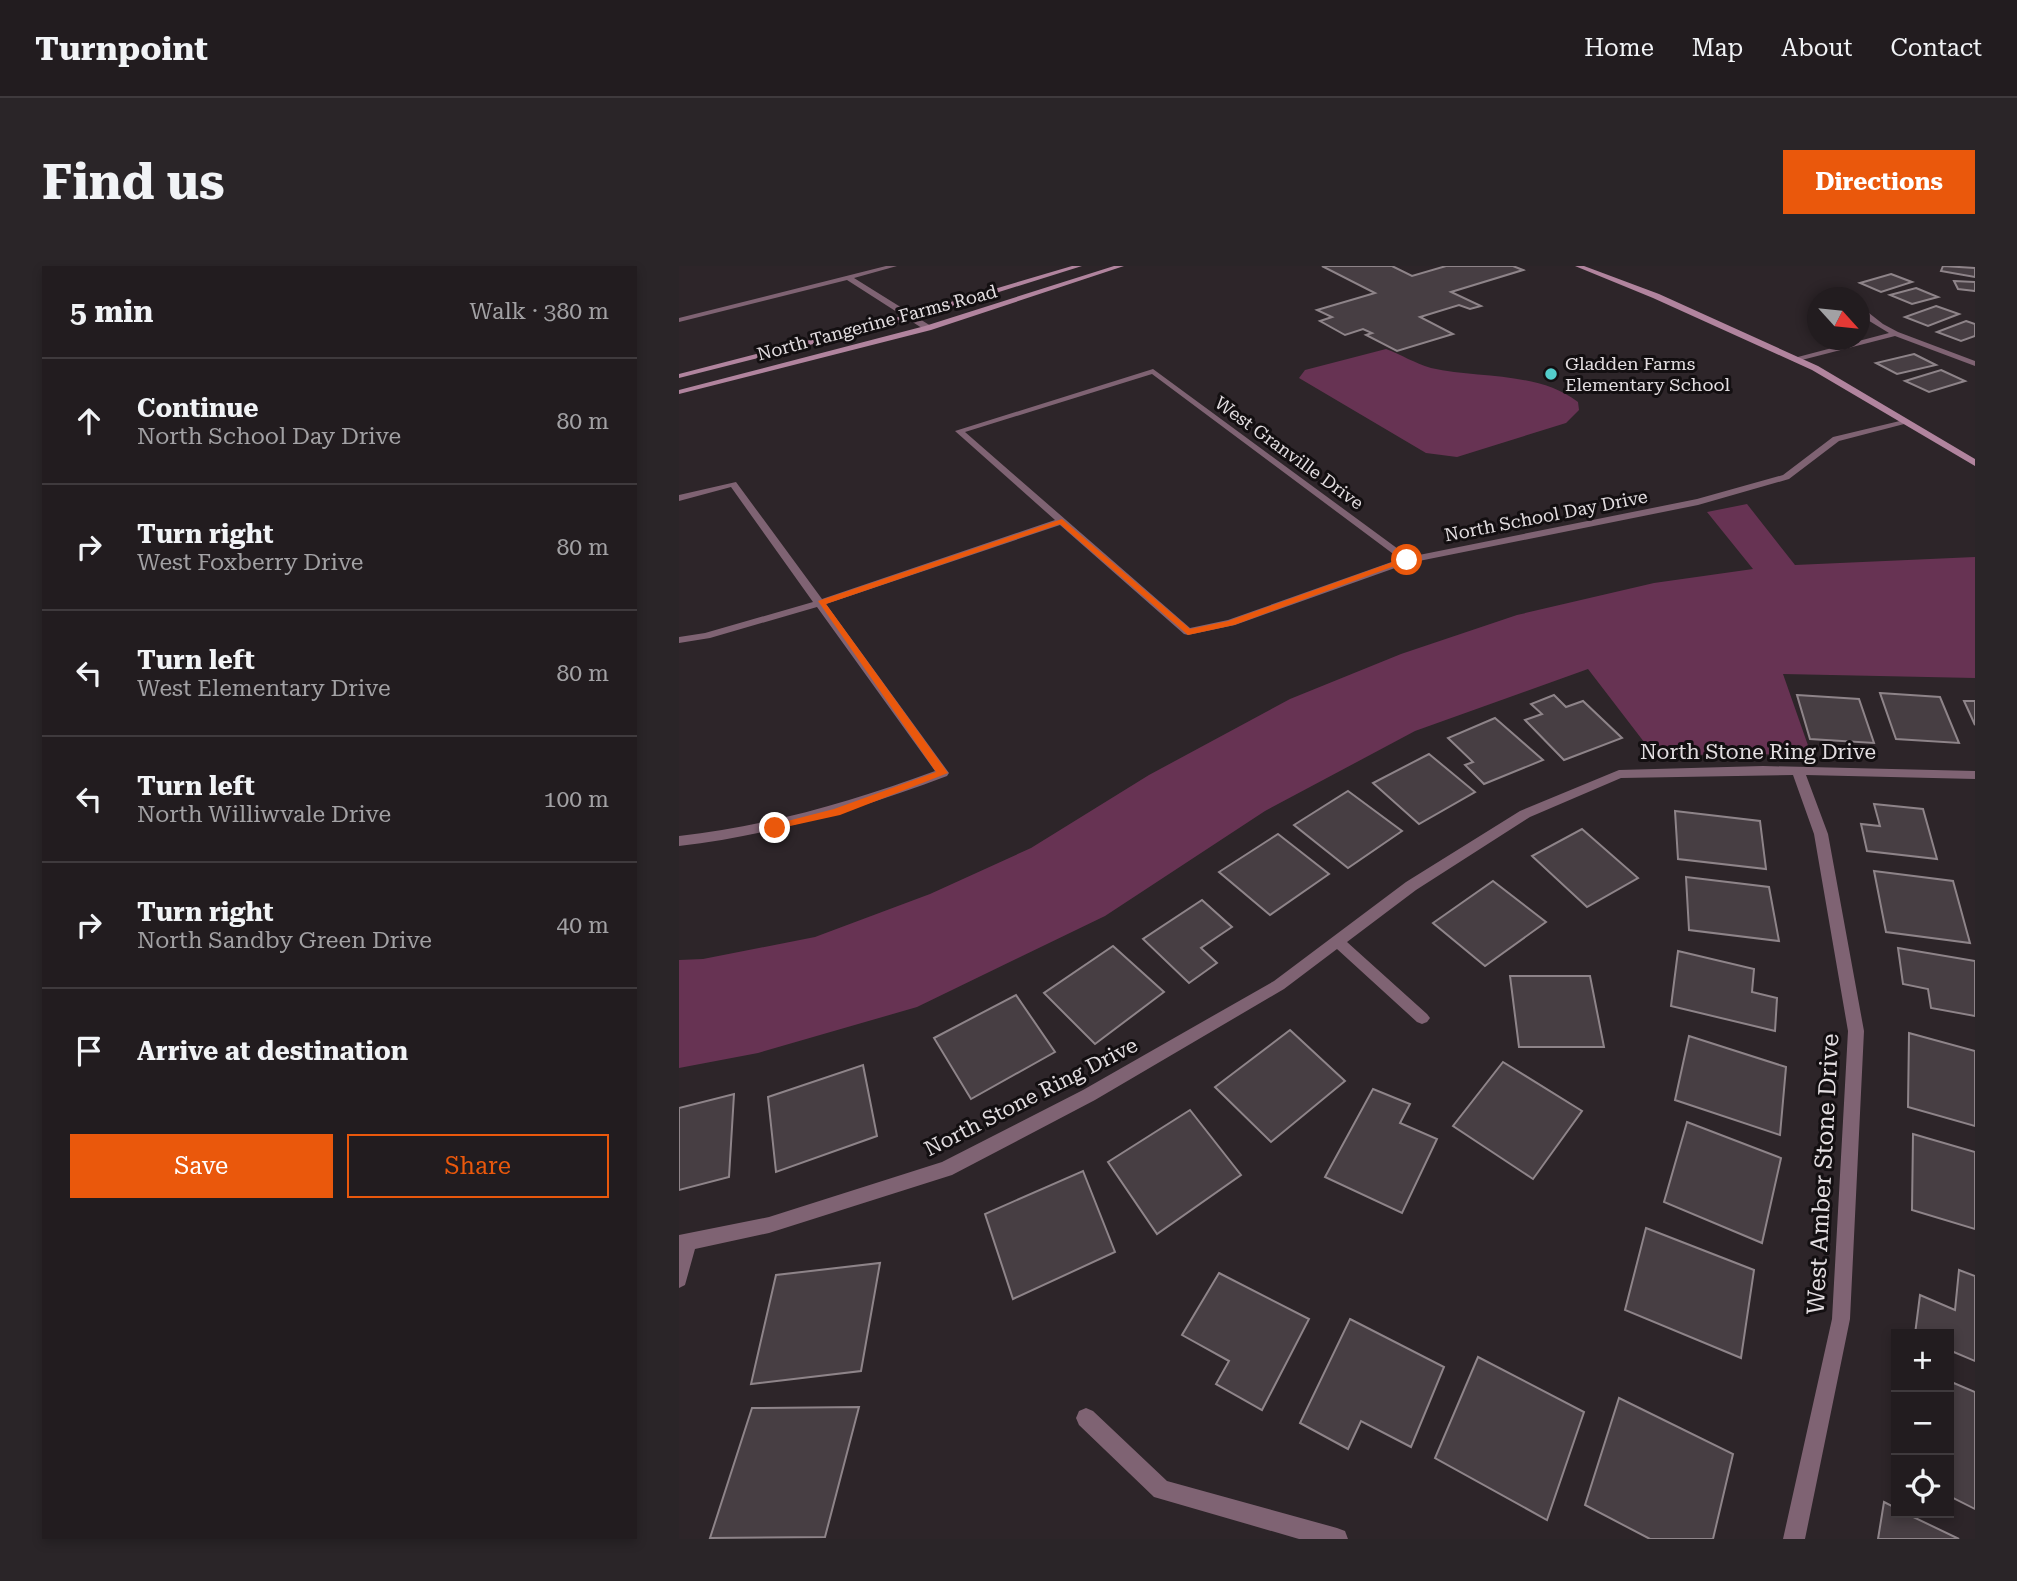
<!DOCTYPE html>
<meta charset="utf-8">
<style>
body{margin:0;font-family:"Roboto Serif",serif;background:#2a2528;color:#f1f3f6}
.controls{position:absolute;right:21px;bottom:21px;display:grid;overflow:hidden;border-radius:0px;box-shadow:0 4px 10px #0003}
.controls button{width:63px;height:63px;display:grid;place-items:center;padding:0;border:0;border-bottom:2px solid #3f3a3d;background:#221c1f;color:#f1f3f6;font:35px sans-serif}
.compass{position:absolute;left:1128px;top:21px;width:63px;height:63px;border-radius:50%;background:#221c1f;box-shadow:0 4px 10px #0003;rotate:117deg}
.stop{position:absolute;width:21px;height:21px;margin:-16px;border:5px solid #ea580c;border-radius:50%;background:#fff}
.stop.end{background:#ea580c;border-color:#fff;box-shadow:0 2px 7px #0008}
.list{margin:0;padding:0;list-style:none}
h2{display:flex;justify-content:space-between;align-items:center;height:91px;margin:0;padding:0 28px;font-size:30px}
h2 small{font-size:23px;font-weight:400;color:#a2a1a4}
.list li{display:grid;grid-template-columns:46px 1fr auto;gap:21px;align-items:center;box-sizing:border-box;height:126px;padding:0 28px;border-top:2px solid #3f3a3d}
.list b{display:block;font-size:26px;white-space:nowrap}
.list p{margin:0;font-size:23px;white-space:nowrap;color:#a2a1a4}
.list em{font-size:23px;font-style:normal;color:#a2a1a4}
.actions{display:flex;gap:14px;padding:21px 28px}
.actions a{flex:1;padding:16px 0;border:2px solid #ea580c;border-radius:0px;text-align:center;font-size:24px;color:#ea580c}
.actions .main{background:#ea580c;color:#fff}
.icon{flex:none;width:38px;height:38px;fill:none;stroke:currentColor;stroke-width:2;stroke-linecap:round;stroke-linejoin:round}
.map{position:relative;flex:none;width:1296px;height:1273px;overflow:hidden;border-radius:0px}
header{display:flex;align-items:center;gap:42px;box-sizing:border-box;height:98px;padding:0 35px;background:#221c1f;border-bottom:2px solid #3f3a3d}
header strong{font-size:33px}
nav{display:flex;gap:38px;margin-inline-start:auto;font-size:24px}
.intro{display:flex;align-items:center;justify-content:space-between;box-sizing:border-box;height:168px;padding:0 42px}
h1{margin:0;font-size:49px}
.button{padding:18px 32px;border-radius:0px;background:#ea580c;color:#fff;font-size:24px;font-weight:700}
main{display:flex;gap:42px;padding:0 42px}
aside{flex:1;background:#221c1f;border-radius:0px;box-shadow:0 4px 10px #0003}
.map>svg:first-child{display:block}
.green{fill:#673353}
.building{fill:#473e43;stroke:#8e8489;stroke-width:2}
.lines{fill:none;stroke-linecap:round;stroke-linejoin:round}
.street{fill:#7f6373;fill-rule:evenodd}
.secondary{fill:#b1849e;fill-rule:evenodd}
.route{fill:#ea580c}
.poi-dot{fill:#53cdcb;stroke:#130f11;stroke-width:2.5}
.labels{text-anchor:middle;stroke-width:6;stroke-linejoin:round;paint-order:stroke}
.far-street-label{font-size:18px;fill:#e3dee1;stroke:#130f11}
.far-poi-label{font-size:18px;fill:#e3dee1;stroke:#130f11;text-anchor:start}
.street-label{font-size:21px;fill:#e3dee1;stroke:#130f11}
.near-street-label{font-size:24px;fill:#e3dee1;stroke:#130f11}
</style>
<header>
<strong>Turnpoint</strong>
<nav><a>Home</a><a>Map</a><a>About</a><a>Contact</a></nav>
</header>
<div class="intro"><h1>Find us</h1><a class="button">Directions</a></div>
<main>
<aside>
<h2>5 min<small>Walk · 380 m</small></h2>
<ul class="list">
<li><svg class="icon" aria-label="ahead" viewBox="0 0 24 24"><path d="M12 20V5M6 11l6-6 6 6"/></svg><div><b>Continue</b><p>North School Day Drive</p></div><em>80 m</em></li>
<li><svg class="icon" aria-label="right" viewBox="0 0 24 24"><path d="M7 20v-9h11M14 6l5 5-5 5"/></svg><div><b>Turn right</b><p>West Foxberry Drive</p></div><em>80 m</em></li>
<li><svg class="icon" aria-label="left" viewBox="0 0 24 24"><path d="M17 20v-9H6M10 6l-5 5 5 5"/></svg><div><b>Turn left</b><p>West Elementary Drive</p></div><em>80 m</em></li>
<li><svg class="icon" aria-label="left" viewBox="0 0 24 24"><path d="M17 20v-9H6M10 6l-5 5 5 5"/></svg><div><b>Turn left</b><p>North Williwvale Drive</p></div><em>100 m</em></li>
<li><svg class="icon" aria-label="right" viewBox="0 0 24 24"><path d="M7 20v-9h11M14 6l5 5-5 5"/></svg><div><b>Turn right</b><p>North Sandby Green Drive</p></div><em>40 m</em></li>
<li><svg class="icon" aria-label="arrive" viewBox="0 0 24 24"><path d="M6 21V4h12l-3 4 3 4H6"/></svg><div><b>Arrive at destination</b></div></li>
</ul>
<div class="actions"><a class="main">Save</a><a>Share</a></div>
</aside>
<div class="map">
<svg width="1296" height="1273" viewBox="0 0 1296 1273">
<rect width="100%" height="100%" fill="#2d2529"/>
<g class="green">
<path d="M 707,83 C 723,89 735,97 752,102 C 800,113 859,105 899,136 L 900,144 L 887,157 L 778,191 L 747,187 L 620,112 L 626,104 Z"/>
<path d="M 1068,238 L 1116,299 L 1296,291 L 1296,412 L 1104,408 L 1132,488 L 975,489 L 909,403 L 736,465 L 586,545 L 426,650 L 238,741 L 79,787 L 0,802 L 0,694 L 24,693 L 136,671 L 251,628 L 352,582 L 470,509 L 611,433 L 722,388 L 838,349 L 975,317 L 1074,303 L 1028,246 Z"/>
</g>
<g class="building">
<path d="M 643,0 L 713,0 L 733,10 L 767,0 L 834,0 L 844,4 L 772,26 L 802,40 L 791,43 L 780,39 L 741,51 L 774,68 L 718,85 L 687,69 L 693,67 L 684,63 L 666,69 L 641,55 L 653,51 L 638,44 L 696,27 Z"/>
<path d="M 1264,0 L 1296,2 L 1296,11 L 1262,5 Z"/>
<path d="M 1212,8 L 1233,16 L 1202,26 L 1181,17 Z"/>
<path d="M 1275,15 L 1296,16 L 1296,25 L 1279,23 Z"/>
<path d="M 1237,22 L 1259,31 L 1233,38 L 1211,29 Z"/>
<path d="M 1257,40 L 1280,48 L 1249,60 L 1226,51 Z"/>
<path d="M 1287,55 L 1296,58 L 1296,70 L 1282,75 L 1258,66 Z"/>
<path d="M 1235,88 L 1257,99 L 1218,108 L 1197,97 Z"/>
<path d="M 1262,104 L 1286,115 L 1250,126 L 1226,115 Z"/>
<path d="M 1201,427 L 1261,431 L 1280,477 L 1217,473 Z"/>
<path d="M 875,429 L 887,441 L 904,435 L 943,472 L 885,494 L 846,454 L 863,448 L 852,438 Z"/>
<path d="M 1118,429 L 1180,433 L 1195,477 L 1131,473 Z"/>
<path d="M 1285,435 L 1296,435 L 1296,459 Z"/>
<path d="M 816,452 L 864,494 L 805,518 L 786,499 L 794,496 L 769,472 Z"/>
<path d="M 750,488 L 796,526 L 740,558 L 694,517 Z"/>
<path d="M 669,525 L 723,565 L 669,602 L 615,559 Z"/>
<path d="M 1195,538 L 1244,543 L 1258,593 L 1188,585 L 1182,558 L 1201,560 Z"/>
<path d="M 996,545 L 1081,555 L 1087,603 L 999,593 Z"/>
<path d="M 903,563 L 959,612 L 908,641 L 853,590 Z"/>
<path d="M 599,568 L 650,608 L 591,649 L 540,606 Z"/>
<path d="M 1195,605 L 1274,615 L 1291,677 L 1207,666 Z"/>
<path d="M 1007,611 L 1090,621 L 1100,675 L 1010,664 Z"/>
<path d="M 814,615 L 867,656 L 806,700 L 754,657 Z"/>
<path d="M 523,634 L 553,661 L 522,682 L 538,697 L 510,717 L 464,673 Z"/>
<path d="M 434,680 L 485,726 L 416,778 L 365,727 Z"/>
<path d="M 1219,682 L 1296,695 L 1296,750 L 1252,742 L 1249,723 L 1224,718 Z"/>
<path d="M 999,685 L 1075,703 L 1073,726 L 1098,732 L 1096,765 L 992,740 Z"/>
<path d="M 831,710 L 911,710 L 925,781 L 840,781 Z"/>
<path d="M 337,729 L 376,786 L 292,833 L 255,772 Z"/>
<path d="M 611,764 L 666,815 L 592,876 L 536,821 Z"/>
<path d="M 1230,767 L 1296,785 L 1296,860 L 1229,841 Z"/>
<path d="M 1010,770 L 1107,801 L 1101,869 L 996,834 Z"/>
<path d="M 824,796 L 903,845 L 854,913 L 774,860 Z"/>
<path d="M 184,799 L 198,870 L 97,906 L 89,831 Z"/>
<path d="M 694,823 L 731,838 L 721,857 L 758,873 L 723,947 L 646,911 Z"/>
<path d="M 55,828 L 50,911 L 0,924 L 0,842 Z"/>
<path d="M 511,844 L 562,909 L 478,968 L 429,896 Z"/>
<path d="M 1008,856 L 1102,892 L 1083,977 L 985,936 Z"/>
<path d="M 1234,868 L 1296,886 L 1296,963 L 1233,944 Z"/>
<path d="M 404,905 L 436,986 L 334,1033 L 306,948 Z"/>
<path d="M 967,962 L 1075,1004 L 1062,1092 L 946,1044 Z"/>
<path d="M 201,997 L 182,1105 L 72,1118 L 97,1009 Z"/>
<path d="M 1280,1004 L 1296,1010 L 1296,1095 L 1270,1084 L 1270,1068 L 1236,1068 L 1241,1029 L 1276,1044 Z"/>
<path d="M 540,1007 L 630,1053 L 583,1144 L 537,1118 L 550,1095 L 503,1069 Z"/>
<path d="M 671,1053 L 765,1101 L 732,1181 L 682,1155 L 669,1183 L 621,1157 Z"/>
<path d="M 799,1091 L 905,1146 L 868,1254 L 756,1192 Z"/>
<path d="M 1270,1115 L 1296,1126 L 1296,1243 L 1270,1230 Z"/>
<path d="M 940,1132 L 1054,1188 L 1034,1273 L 971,1273 L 906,1239 Z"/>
<path d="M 180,1141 L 146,1271 L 31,1272 L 73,1142 Z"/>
<path d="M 1205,1236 L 1217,1242 L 1217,1247 L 1226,1247 L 1280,1273 L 1199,1273 Z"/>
</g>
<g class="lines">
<g class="street">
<path d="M 207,0 L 218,0 L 175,12 L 252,60 L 252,64 L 246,64 L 168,14 L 0,56 L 0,52 Z"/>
<path d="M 1181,40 L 1204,58 L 1219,66 L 1296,95 L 1296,100 L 1216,70 L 1115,96 L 1115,92 L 1210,67 L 1187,53 L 1181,46 Z"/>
<path d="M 474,103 L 730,291 L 1018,233 L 1104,209 L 1154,171 L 1225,154 L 1229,157 L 1160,175 L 1110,213 L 1019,239 L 730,297 L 556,359 L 509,369 L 505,368 L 381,259 L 147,338 L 270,507 L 268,510 C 181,543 93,569 0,580 L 0,570 C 89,560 172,536 256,505 L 138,341 L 31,372 L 0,377 L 0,371 L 26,367 L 134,336 L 52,221 L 0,235 L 0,229 L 57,216 L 143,333 L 376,254 L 276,165 ZM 473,108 L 721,293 L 549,354 L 511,362 L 286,166 Z"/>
<path d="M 1084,500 L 1296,505 L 1296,513 L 1127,509 L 1149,568 L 1185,765 L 1171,1053 L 1126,1273 L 1104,1273 L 1153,1053 L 1169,765 L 1135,568 L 1114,509 L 942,512 L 851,551 L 737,624 L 668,676 L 748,748 L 751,752 L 748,756 L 743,758 L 738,756 L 658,683 L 605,723 L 416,834 L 273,909 L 90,967 L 16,983 L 6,1019 L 0,1022 L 0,969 L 90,951 L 263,896 L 404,824 L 595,715 L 727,616 L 841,545 L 940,504 Z"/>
<path d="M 407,1142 L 414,1145 L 488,1215 L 658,1262 L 666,1265 L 669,1273 L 620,1273 L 475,1231 L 400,1159 L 397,1152 L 400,1145 Z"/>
</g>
<g class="secondary">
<path d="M 393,0 L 403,0 L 237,52 L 0,112 L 0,108 L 231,48 Z"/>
<path d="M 435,0 L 445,0 L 252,64 L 0,128 L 0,124 L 246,60 Z"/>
<path d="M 896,0 L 905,0 L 980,28 L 1139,100 L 1296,193 L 1296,200 L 1133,104 L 974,32 Z"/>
</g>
</g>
<path class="route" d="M 383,253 L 511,363 L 549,355 L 725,292 L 732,294 L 555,359 L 509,369 L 381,258 L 147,338 L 269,507 L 161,549 L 93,564 L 93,559 L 155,543 L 257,506 L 139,335 Z"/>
<circle class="poi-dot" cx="872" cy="108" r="7"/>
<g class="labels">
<g class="far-street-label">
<text transform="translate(198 57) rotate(-15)" y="6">North Tangerine Farms Road</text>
<text transform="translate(610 187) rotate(36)" y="6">West Granville Drive</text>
<text transform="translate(867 250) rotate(-11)" y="6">North School Day Drive</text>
</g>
<g class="far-poi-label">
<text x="886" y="104">Gladden Farms<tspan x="886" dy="21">Elementary School</tspan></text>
</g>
<g class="street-label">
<text x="1079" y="493">North Stone Ring Drive</text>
<text transform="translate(352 831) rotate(-27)" y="7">North Stone Ring Drive</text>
</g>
<g class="near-street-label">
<text transform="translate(1144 908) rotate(-87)" y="8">West Amber Stone Drive</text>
</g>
</g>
</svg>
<div class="controls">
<button>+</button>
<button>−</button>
<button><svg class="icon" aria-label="locate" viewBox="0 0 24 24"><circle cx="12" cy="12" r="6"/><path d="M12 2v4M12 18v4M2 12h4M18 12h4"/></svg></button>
</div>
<svg class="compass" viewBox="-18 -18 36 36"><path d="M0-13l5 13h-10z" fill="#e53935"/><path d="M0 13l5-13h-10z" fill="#a2a1a4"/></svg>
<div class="stop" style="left:728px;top:294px"></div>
<div class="stop end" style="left:96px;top:562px"></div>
</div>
</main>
